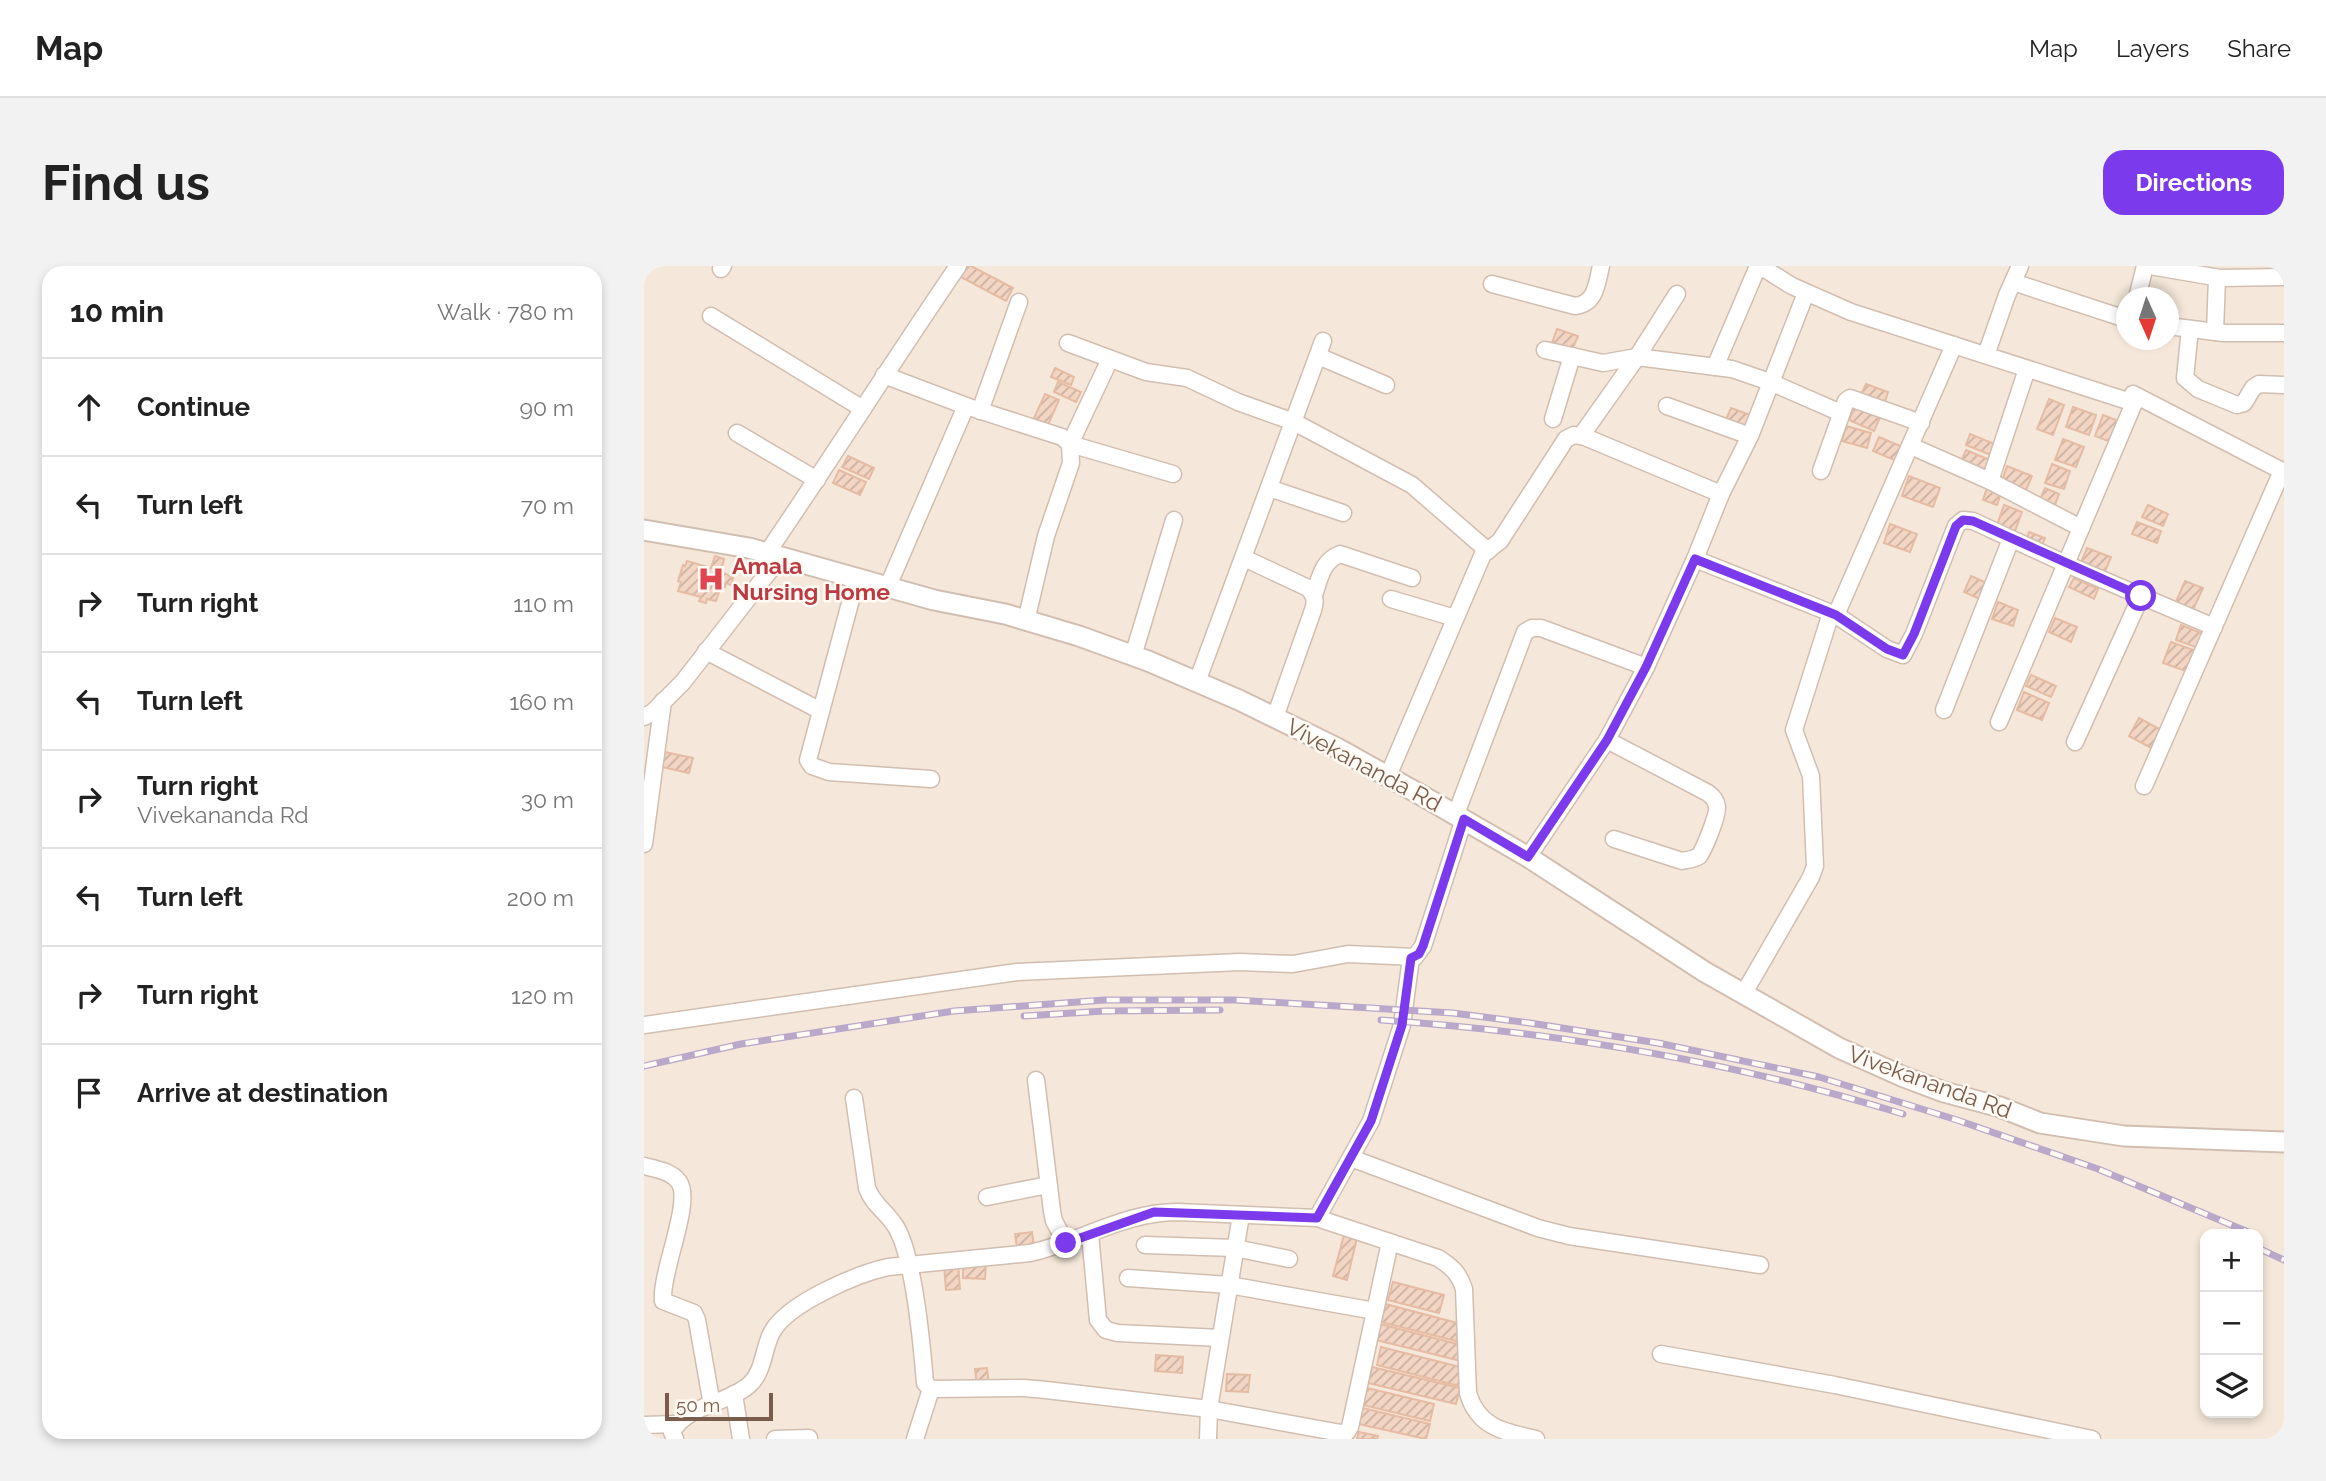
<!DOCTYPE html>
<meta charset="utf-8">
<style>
body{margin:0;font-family:Raleway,sans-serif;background:#f2f2f2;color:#222}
.controls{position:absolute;right:21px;bottom:21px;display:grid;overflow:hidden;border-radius:14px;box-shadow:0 4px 10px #0003}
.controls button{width:63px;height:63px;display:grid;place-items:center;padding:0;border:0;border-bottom:2px solid #e0e0e0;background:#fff;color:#222;font:35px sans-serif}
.compass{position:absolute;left:1472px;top:21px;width:63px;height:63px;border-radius:50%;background:#fff;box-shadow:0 4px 10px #0003;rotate:177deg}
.scale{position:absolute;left:21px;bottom:18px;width:108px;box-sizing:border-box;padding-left:7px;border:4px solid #7a5c4d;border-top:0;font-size:19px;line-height:24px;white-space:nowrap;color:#7a5c4d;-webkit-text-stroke:5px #fffaf3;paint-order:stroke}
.stop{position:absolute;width:21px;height:21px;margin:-16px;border:5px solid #7c3aed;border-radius:50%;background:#fff}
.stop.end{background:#7c3aed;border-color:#fff;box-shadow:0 2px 7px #0008}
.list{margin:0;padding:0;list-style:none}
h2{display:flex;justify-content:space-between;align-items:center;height:91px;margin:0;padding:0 28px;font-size:30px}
h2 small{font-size:23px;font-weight:400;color:#767676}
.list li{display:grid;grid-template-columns:46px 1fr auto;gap:21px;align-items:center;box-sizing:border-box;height:98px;padding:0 28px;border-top:2px solid #e0e0e0}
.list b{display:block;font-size:26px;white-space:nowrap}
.list p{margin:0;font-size:23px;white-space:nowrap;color:#767676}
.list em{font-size:23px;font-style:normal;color:#767676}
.icon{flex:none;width:38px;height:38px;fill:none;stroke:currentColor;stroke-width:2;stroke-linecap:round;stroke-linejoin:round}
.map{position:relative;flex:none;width:1640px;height:1173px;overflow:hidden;border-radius:21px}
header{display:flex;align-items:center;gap:42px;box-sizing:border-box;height:98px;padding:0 35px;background:#fff;border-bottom:2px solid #e0e0e0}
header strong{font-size:33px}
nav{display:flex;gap:38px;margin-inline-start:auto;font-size:24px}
.intro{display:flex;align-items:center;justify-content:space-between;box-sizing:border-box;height:168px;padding:0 42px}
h1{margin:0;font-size:49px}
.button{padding:18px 32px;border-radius:21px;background:#7c3aed;color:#fff;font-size:24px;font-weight:700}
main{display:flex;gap:42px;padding:0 42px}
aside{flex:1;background:#fff;border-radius:21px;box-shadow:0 4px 10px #0003}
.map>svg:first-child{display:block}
.residential{fill:#f5e8da;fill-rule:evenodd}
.building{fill:url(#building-hatch);stroke:#e6bba3;stroke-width:2}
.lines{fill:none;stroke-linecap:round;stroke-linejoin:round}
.minor-casing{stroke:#d1beb0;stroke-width:19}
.tertiary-casing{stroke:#d1beb0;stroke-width:23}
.minor{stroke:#fff;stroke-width:16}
.tertiary{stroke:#fff;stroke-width:19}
.rail-casing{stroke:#b9a8c9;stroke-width:7}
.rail{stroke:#fffaf3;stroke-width:4.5;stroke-dasharray:13;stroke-linecap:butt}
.route{stroke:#7c3aed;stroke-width:9}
.labels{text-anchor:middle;stroke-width:5;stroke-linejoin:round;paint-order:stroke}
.health-label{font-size:23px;font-weight:bold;fill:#be3a42;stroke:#fffaf3;text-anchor:start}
.street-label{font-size:23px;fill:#7a5c4d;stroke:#fffaf3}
</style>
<header>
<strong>Map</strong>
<nav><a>Map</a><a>Layers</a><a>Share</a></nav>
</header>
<div class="intro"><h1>Find us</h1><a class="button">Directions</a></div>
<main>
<aside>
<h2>10 min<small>Walk · 780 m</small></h2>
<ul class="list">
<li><svg class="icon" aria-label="ahead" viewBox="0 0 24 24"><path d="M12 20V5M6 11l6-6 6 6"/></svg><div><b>Continue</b></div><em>90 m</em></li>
<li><svg class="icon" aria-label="left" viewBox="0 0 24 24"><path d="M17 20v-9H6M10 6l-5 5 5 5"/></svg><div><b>Turn left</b></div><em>70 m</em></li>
<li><svg class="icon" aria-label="right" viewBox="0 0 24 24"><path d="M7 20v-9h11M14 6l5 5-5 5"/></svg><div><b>Turn right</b></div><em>110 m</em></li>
<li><svg class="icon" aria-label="left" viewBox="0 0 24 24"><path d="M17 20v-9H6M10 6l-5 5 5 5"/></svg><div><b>Turn left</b></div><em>160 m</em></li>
<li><svg class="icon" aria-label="right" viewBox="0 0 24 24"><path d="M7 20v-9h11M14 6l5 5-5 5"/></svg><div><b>Turn right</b><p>Vivekananda Rd</p></div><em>30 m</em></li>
<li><svg class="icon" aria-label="left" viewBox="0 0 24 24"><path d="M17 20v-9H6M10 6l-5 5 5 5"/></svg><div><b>Turn left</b></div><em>200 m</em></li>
<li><svg class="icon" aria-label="right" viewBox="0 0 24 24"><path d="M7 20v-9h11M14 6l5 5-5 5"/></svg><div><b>Turn right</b></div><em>120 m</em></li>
<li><svg class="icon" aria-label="arrive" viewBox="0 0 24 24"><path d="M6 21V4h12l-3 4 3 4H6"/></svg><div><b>Arrive at destination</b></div></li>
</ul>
</aside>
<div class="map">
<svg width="1640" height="1173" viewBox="0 0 1640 1173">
<defs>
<pattern id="building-hatch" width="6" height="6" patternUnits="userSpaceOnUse" patternTransform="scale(1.75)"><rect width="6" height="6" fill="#f3d5c3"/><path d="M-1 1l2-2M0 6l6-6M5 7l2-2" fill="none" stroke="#cab0a1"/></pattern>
</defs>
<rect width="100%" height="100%" fill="#fdf6ec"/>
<path class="residential" d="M 0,0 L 1640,0 L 1640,1173 L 0,1173 ZM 1482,32 L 1524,32 L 1524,74 L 1482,74 ZM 1561,968 L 1614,968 L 1614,1147 L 1561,1147 Z"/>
<g class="building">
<path d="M 323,0 L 327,0 L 369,22 L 362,35 L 317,11 Z"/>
<path d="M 913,63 L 934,70 L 928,84 L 908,77 Z"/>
<path d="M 411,102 L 430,111 L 427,119 L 407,111 Z"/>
<path d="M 414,116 L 437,126 L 432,136 L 410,126 Z"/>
<path d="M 1222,118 L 1244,126 L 1239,142 L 1215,133 Z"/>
<path d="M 401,128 L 415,134 L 404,159 L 390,152 Z"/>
<path d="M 1405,133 L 1420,139 L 1409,169 L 1393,163 Z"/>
<path d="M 1213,136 L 1238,147 L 1230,165 L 1205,154 Z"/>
<path d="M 1429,141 L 1452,149 L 1445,169 L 1422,161 Z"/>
<path d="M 1087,142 L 1109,150 L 1104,165 L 1081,156 Z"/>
<path d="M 1459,149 L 1480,157 L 1472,178 L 1451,170 Z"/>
<path d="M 1202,160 L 1227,167 L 1223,182 L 1198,175 Z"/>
<path d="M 1326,168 L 1353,179 L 1349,190 L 1322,179 Z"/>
<path d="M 1235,171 L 1261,182 L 1255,196 L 1229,185 Z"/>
<path d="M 1419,173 L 1440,181 L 1432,201 L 1411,194 Z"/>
<path d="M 1322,184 L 1346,194 L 1341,206 L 1317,196 Z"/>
<path d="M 204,190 L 230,202 L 225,213 L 198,201 Z"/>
<path d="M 1408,198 L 1426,205 L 1420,223 L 1401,217 Z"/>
<path d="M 1363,200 L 1388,210 L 1382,224 L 1358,215 Z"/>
<path d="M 195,204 L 222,216 L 216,229 L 189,217 Z"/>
<path d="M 1265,210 L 1296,222 L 1289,241 L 1258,230 Z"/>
<path d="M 1344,219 L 1358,224 L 1353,239 L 1339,234 Z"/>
<path d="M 1401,222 L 1415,228 L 1409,244 L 1394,238 Z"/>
<path d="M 1360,239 L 1378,246 L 1371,265 L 1353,259 Z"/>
<path d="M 1504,239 L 1524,248 L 1519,260 L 1498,251 Z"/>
<path d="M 1493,256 L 1517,265 L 1513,277 L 1488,268 Z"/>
<path d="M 1246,258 L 1273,268 L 1266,286 L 1240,277 Z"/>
<path d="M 1385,266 L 1401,272 L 1397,282 L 1381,277 Z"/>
<path d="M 1443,282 L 1467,291 L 1460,308 L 1436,299 Z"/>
<path d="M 71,290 L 80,293 L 77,305 L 89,312 L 87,319 L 82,317 L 81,321 L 77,320 L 72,335 L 63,333 L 62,337 L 55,335 L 57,331 L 34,325 L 37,316 L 34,315 L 39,299 L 41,300 L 43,295 L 67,302 Z"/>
<path d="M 1327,310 L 1345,318 L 1338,334 L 1320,326 Z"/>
<path d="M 1430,312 L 1454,323 L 1450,333 L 1425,321 Z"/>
<path d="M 1541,315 L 1559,322 L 1548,346 L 1531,338 Z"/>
<path d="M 1354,336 L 1374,344 L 1369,360 L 1348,353 Z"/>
<path d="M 1411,352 L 1433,361 L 1427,376 L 1405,366 Z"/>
<path d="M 1537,359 L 1562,369 L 1557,383 L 1532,374 Z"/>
<path d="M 1527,376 L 1555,386 L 1547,407 L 1519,397 Z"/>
<path d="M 1387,409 L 1412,420 L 1407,431 L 1382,420 Z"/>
<path d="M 1380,426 L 1405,437 L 1398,454 L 1373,444 Z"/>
<path d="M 1495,452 L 1517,464 L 1507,482 L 1485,470 Z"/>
<path d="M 21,486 L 49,492 L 45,507 L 18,501 Z"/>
<path d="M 388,966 L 390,980 L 373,982 L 371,968 Z"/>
<path d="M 700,969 L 713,972 L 703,1014 L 689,1010 Z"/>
<path d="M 314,997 L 316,1023 L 302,1024 L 300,998 Z"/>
<path d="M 319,997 L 342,997 L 341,1013 L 319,1012 Z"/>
<path d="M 749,1016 L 800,1029 L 795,1047 L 744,1034 Z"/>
<path d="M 738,1037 L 817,1058 L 812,1075 L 733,1055 Z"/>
<path d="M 732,1057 L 821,1080 L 817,1095 L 728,1073 Z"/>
<path d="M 737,1081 L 820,1102 L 815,1120 L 733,1099 Z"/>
<path d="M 512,1089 L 539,1091 L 538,1107 L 511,1105 Z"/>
<path d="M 728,1101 L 816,1122 L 812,1138 L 724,1117 Z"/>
<path d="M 343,1102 L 345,1118 L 333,1120 L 331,1103 Z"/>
<path d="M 583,1108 L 606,1109 L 604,1126 L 582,1125 Z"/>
<path d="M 719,1121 L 790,1138 L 786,1155 L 715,1138 Z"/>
<path d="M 714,1141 L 786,1158 L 782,1173 L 710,1157 Z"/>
<path d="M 715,1166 L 734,1170 L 733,1173 L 713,1173 Z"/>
</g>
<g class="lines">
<g class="minor-casing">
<g id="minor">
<path d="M 1116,0 L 1148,20 L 1207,46 L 1490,137 L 1489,128 L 1640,206"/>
<path d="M 1506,0 L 1576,12 L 1640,11"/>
<path d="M 77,3 L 79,0"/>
<path d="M 1369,16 L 1482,53"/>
<path d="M 848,18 L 931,40 C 952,38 953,17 957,0"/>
<path d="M 1493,32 L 1501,0"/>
<path d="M 67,50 L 219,143"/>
<path d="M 1524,60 L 1580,67 L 1640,67"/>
<path d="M 1546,63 L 1541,112 L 1554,123 L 1593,139 L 1600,137 L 1609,122 L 1615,118 L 1640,119"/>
<path d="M 1571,66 L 1573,12"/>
<path d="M 424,77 L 502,106 L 543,112 L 594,136 L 650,156 L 768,219 L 844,285"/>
<path d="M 901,84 L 959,97 L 993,91 L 1088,103 L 1126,116 L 1197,147"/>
<path d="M 1342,89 L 1363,29 L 1376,0"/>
<path d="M 674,90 L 742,119"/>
<path d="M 466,93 L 426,178 L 529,208"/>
<path d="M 1071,101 L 1114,0"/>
<path d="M 240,109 L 322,140 L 418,171 L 426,178 L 427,197 L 402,270 L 382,355"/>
<path d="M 1023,140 L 1106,170"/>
<path d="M 336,145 L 375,36"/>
<path d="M 909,153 L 928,90"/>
<path d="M 93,167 L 173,214"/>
<path d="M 937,170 L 993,91 L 1033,28"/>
<path d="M 1267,180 L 1346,215 L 1437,262"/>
<path d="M 1177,205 L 1202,135 L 1206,132 L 1277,157"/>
<path d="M 1346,215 L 1383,103"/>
<path d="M 625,222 L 699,247"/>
<path d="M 123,287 C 188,192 249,95 314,0"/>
<path d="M 600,292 L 664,322 C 672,331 672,336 668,347 L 631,451"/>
<path d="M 1051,293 L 1192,349 L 1243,383 L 1259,389 L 1270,368 L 1312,260 L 1319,254 L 1329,255 L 1422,298 L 1570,361"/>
<path d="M 213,311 L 164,494 L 168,500 L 185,506 L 287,513"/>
<path d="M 244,320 L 322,140"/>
<path d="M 670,329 C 676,312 678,295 696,288 L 768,312"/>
<path d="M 747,333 L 811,352"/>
<path d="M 1192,349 L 1310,79"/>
<path d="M 62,385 L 177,445"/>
<path d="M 489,390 L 530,254"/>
<path d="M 553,416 L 679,75"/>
<path d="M 1300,444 L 1367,273"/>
<path d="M 0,451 L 9,446 L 39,416 L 137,290"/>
<path d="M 1355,456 L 1490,137"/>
<path d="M 963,474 L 1064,527 C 1069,531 1072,534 1073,541 C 1074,549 1060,584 1055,590 C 1051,593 1043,594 1038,595 L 970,573"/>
<path d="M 1431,476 L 1497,330"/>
<path d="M 744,510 L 839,288 L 856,275 L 922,173 L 930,169 L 941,171 L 1077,228"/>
<path d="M 1500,520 L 1638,205"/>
<path d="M 812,548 L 881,366 L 888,362 L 897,362 L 1002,401"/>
<path d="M 0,578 L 19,435"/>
<path d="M 884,591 L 963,474 L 1002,401 L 1051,293 L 1077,228 L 1106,170 L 1162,27"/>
<path d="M 1100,727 L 1167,611 L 1171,600 L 1167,510 L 1150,464 L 1187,347"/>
<path d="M 0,759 L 373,706 L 596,696 L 649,698 L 704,688 L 771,691 L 779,680 L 820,553"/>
<path d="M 392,814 L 408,945 L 410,955 L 422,977"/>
<path d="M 210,832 L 223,922 C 229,939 243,946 252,961 C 270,991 278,1080 281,1117 L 287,1123 L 380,1122 L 402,1124 L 565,1143 L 697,1167 L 703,1166 L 706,1161 L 746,976"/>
<path d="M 707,892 L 894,962 L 925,970 L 1116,999"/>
<path d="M 0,900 C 12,903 27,905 35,916 C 49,936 16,1007 19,1035 L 50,1047 L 53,1054 L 68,1139"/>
<path d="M 343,931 L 404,919"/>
<path d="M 673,952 L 727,855 L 758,759 L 767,692"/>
<path d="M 446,968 L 454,1054 L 462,1064 L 474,1067 L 576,1072"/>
<path d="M 501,979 L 591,982 L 645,993"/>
<path d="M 484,1012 L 585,1019 L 731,1045"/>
<path d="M 1017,1088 L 1191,1119 L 1448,1173"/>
<path d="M 90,1128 L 97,1173"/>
<path d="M 0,1159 L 32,1158"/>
<path d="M 31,1173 L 28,1166 C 42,1139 83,1138 105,1119 C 120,1106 119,1083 128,1066 C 144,1037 213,1008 244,1001 L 386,987 C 436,976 481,946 533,946 L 673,952 L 794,992 C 808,1001 815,1007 820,1023 L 824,1127 C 834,1162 861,1166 892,1173"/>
<path d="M 131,1173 L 165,1172"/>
<path d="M 271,1173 L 287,1123"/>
<path d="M 564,1173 L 565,1143 L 597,949"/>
</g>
</g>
<g class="tertiary-casing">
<path id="tertiary" d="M 0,264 L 105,282 L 290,334 L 361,348 L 435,370 L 504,395 L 595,434 L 693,482 L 777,529 L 884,591 L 1061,706 L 1195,782 L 1260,811 L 1300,826 L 1356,841 L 1396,857 L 1480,870 L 1640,876"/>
</g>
<use href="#minor" class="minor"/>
<use href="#tertiary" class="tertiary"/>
<g class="rail-casing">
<g id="rail">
<path d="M 380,750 L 461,745 L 576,744"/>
<path d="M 737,754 C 913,766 1091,796 1259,848"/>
<path d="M 0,800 L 97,778 L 310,745 L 461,734 L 591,734 L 809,747 L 886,757 L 1014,777 L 1175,811 L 1313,854 L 1454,903 L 1609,968"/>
<path d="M 1614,982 L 1640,994"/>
</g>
</g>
<use href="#rail" class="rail"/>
</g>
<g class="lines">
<path class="route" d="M 422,977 L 510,946 L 673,952 L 727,855 L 758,759 L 767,692 L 775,688 L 779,680 L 820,553 L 884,591 L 963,474 L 1002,401 L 1051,293 L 1192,349 L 1243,383 L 1259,389 L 1270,368 L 1312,260 L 1319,254 L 1329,255 L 1497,330"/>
</g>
<defs>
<g id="hospital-bare" transform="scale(2.1)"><path d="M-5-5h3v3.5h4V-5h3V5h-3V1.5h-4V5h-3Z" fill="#e0444e" stroke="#fffaf3" stroke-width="2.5" paint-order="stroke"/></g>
</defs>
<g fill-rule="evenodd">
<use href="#hospital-bare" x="67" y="313"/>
</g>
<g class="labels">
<g class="health-label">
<text x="88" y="308">Amala<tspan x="88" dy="26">Nursing Home</tspan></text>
</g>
<g class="street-label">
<text transform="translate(720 499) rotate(28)" y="8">Vivekananda Rd</text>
<text transform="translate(1286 816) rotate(20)" y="8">Vivekananda Rd</text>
</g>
</g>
</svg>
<div class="controls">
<button>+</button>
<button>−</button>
<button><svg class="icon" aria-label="layers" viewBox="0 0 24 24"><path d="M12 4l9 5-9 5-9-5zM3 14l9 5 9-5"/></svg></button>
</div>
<svg class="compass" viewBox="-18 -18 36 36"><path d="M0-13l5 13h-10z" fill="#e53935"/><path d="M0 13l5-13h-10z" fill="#767676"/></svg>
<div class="scale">50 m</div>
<div class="stop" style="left:1497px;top:330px"></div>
<div class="stop end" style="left:422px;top:977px"></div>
</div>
</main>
